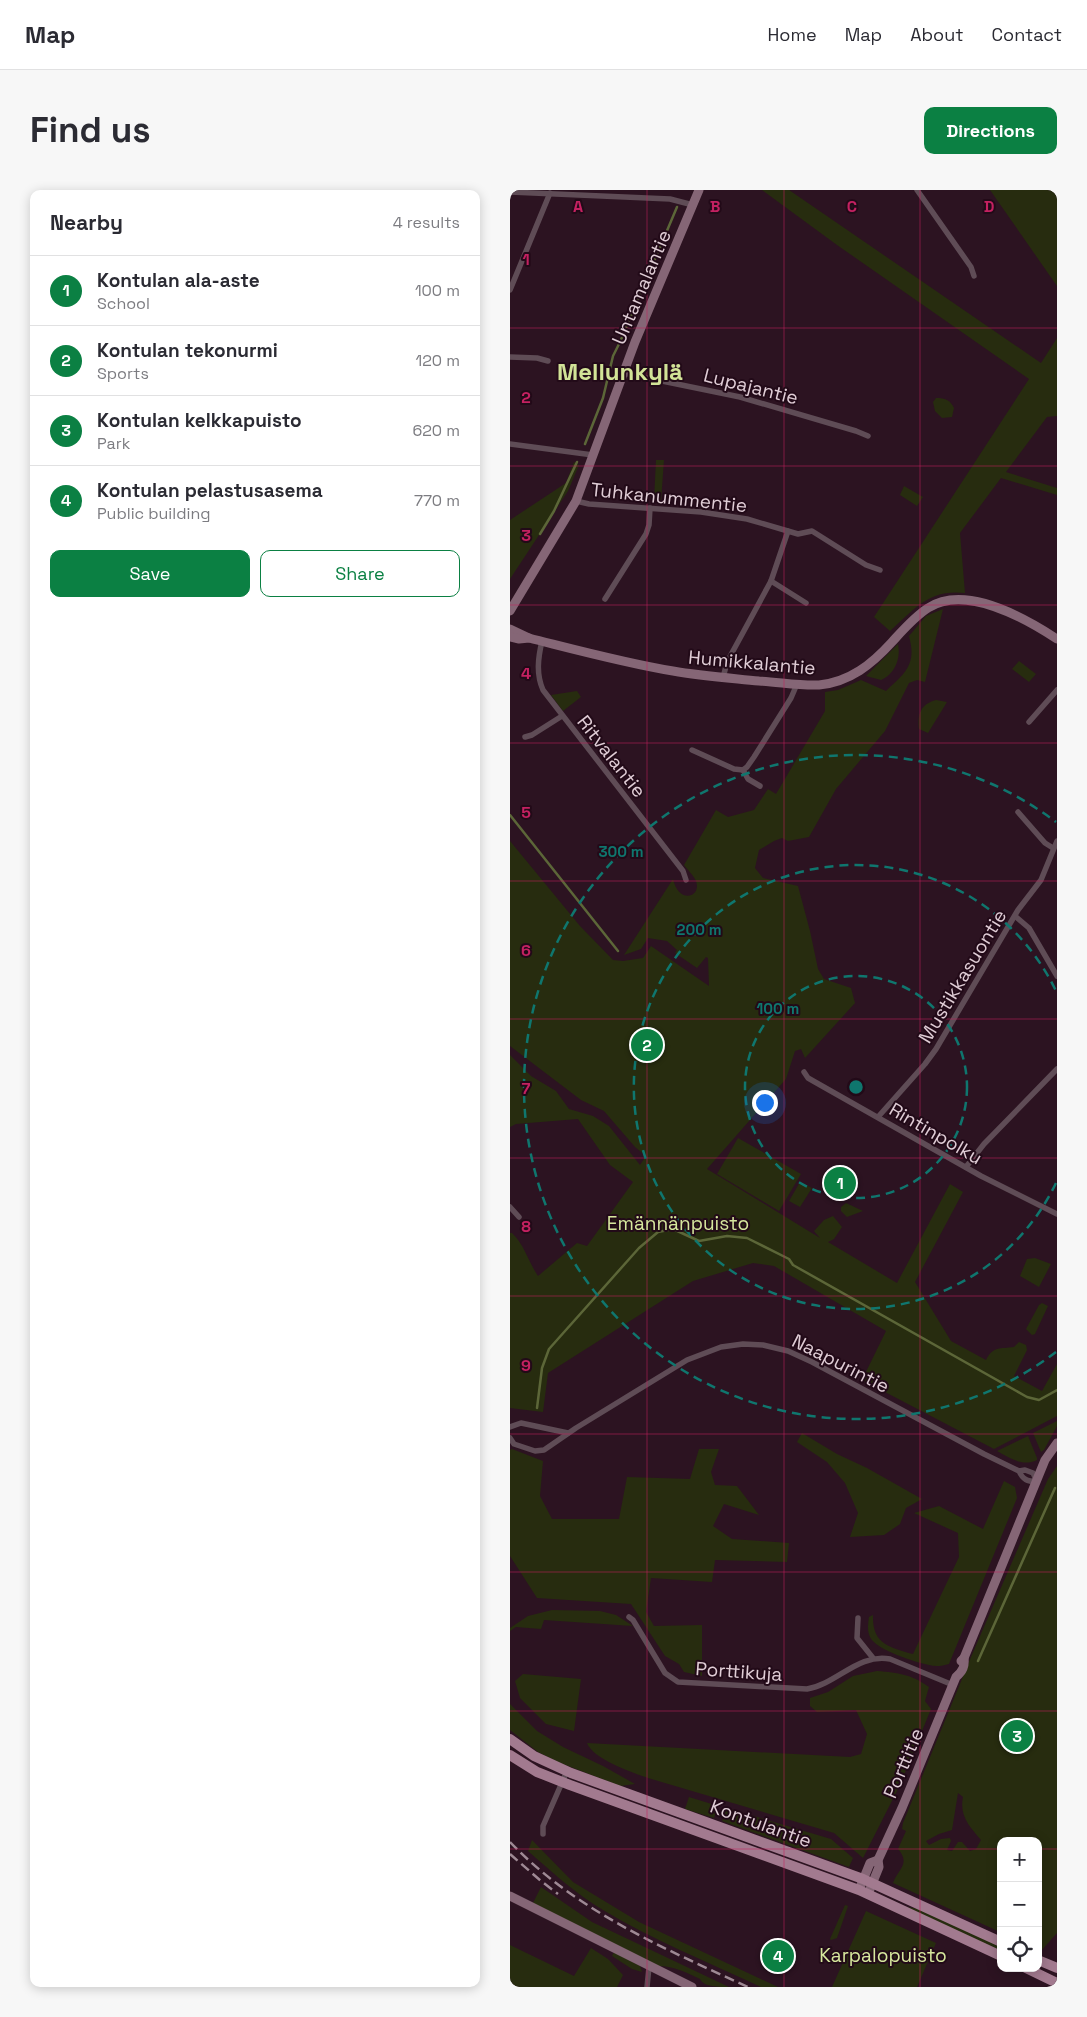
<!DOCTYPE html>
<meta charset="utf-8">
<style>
body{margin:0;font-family:"Space Grotesk",sans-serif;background:#f7f7f7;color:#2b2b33}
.controls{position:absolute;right:15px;bottom:15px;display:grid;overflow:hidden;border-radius:10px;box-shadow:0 2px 12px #0003}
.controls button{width:45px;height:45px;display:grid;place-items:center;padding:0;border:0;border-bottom:1px solid #e1e1e2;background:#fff;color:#2b2b33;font:25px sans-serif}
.you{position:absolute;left:254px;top:912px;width:18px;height:18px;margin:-12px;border:4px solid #fff;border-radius:50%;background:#1a73e8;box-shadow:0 0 0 8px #1a73e833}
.badge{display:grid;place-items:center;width:32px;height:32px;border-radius:50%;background:#0b8043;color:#fff;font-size:16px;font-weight:700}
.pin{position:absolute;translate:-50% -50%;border:2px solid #fff;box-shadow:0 1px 5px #0006}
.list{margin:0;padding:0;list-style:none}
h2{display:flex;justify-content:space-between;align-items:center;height:65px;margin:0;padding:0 20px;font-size:21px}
h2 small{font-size:16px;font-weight:400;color:#7c7c81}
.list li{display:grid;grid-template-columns:32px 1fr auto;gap:15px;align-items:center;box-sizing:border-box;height:70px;padding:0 20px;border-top:1px solid #e1e1e2}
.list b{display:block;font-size:19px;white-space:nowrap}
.list p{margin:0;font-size:16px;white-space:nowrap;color:#7c7c81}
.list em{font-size:16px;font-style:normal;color:#7c7c81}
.actions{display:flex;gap:10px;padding:15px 20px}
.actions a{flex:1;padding:11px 0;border:1px solid #0b8043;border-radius:10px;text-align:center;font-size:18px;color:#0b8043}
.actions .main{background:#0b8043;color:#fff}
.icon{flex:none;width:28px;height:28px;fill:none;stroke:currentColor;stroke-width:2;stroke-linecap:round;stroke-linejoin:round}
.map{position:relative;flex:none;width:547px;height:1797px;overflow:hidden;border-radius:10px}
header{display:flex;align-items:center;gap:30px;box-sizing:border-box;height:70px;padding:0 25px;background:#fff;border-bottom:1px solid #e1e1e2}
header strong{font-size:24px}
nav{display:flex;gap:28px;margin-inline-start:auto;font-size:18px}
.intro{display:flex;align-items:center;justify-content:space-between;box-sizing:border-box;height:120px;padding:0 30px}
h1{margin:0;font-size:35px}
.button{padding:12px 22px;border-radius:10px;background:#0b8043;color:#fff;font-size:18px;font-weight:700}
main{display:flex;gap:30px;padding:0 30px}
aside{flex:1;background:#fff;border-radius:10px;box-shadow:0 2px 12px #0003}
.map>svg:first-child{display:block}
.green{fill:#272c0f;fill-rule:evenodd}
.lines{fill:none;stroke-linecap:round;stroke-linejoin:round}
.stream{stroke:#5c6638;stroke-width:2.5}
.street{stroke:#5f4c56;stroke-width:5.5}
.secondary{stroke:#856676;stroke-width:9}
.primary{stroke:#a27a8f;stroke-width:10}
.rail{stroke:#9e8994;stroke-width:2.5;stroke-dasharray:10 5;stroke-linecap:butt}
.grid{fill:none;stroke:#c42161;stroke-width:1;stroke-opacity:0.55}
.ring{fill:none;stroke:#0f766e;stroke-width:2.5;stroke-dasharray:9 6}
.labels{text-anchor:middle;stroke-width:4;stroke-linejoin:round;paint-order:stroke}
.street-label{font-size:19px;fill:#e0cdd6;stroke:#220a18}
.park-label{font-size:19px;fill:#d6e79d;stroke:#220a18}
.district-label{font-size:24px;font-weight:bold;fill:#d2e397;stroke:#220a18}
.grid-label{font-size:16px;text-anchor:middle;font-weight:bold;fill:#c42161;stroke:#220a18;stroke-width:4;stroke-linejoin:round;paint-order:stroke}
.centre{fill:#0f766e;stroke:#220a18;stroke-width:2.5}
.ring-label{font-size:15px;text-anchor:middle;font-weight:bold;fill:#0f766e;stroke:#220a18;stroke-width:4;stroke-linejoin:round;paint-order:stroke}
</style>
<header>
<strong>Map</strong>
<nav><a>Home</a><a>Map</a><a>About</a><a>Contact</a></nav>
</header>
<div class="intro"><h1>Find us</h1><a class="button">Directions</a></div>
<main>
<aside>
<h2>Nearby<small>4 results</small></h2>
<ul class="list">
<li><span class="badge">1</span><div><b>Kontulan ala-aste</b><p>School</p></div><em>100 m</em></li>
<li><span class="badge">2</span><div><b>Kontulan tekonurmi</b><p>Sports</p></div><em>120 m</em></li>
<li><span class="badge">3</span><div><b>Kontulan kelkkapuisto</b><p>Park</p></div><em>620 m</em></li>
<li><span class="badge">4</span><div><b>Kontulan pelastusasema</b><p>Public building</p></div><em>770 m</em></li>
</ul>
<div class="actions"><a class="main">Save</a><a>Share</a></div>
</aside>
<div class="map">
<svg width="547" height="1797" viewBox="0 0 547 1797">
<rect width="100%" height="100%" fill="#2c1321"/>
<g class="green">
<path d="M 252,0 L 279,0 L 531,173 L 547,148 L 547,226 L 537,227 L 496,282 L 547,298 L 547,305 L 491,288 L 450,343 L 455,403 C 418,399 405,419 380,441 L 364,427 L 519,189 L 327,55 Z"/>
<path d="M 480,0 L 547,0 L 547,96 Z"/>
<path d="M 426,208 C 435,208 440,210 444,218 L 442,227 L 432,228 L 425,221 L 423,212 Z"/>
<path d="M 146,270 L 154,270 L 151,311 L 144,310 Z"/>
<path d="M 64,272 L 69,275 L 58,301 L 0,389 L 0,330 L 56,293 Z"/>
<path d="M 394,296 L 413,307 L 407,316 L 390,305 Z"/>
<path d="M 433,419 L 415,492 L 407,490 L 399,493 L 375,541 L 326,599 L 299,647 L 278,651 L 272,648 L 264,651 L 249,660 L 245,678 L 253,688 L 288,696 L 300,741 L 308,779 L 314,789 L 341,798 L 345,813 L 295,868 L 291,859 L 285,861 L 276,889 L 197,979 L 310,1048 L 304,1041 L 314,1030 L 323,1026 L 332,1037 L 324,1049 L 318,1052 L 387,1093 L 440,994 L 453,1002 L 405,1092 L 441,1151 L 476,1170 C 483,1156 490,1159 504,1157 L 509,1152 L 516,1155 L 517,1160 L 504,1186 L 532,1201 L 547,1174 L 547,1226 L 484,1259 L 352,1190 L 376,1141 L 264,1076 L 243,1073 L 183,1091 L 38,1183 L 33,1222 L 0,1218 L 0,1043 L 2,1043 C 14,1054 19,1073 28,1086 L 67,1053 L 77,1056 L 123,992 L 100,975 L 68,929 L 6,934 L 0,937 L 0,865 L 21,886 L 46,901 L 59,919 L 83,926 L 99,936 L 130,975 L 136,966 L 125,957 L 94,921 L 71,910 L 0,856 L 0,651 L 70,736 L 103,770 L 113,771 L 133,768 L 141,756 L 199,796 L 198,768 L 196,767 L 187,778 L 165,763 L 167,760 L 157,751 L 138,748 L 131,759 L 114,765 L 163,689 C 169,715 192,707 186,691 C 184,686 177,679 174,675 L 206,620 L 218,627 L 244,620 L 258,599 L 266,604 L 315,521 L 315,502 L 328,500 L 351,490 L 376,501 C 395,483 407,475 399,446 L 416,426 Z"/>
<path d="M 388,454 C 391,468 385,484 371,490 L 356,486 Z"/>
<path d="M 509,471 L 526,484 L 519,492 L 502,479 Z"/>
<path d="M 67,501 L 71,507 L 53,521 L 41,505 Z"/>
<path d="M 426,510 L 437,512 L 418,543 L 409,539 C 407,524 411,514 426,510 Z"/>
<path d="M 228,948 L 291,984 L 269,1021 L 207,984 Z"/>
<path d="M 290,992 L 302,998 L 290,1017 L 279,1011 Z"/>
<path d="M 336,1013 L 353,1021 L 337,1027 L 331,1021 L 331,1017 Z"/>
<path d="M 525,1068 L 541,1074 L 529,1097 L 510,1086 L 517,1069 Z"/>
<path d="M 532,1113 L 538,1116 L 525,1144 L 522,1145 L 516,1139 L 529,1115 Z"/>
<path d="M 547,1231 L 547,1236 L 534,1260 L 531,1262 L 523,1243 Z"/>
<path d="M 292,1243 L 327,1264 L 357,1278 L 412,1309 L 396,1318 L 390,1334 L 374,1345 L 340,1347 L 348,1323 L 335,1293 L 317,1272 L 287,1252 Z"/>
<path d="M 518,1246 L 527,1268 L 527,1270 C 512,1277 500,1268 487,1261 Z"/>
<path d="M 2,1259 L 33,1271 L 30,1306 L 42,1329 L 109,1329 L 117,1287 L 180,1289 L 189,1259 L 209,1259 L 201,1282 L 205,1295 L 227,1296 L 249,1325 L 214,1314 L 203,1336 L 222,1349 L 279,1353 L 277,1372 L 205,1370 L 202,1392 L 141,1388 L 136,1422 L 144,1436 L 192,1435 L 192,1486 L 174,1482 L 169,1474 L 155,1466 L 121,1414 L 27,1408 L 0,1366 L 0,1260 Z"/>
<path d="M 547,1276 L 547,1743 L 532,1760 L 528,1758 L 528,1651 L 491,1651 L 490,1742 L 383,1693 C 388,1679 401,1674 388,1659 L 396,1641 L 392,1639 L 393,1633 L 461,1467 L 538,1289 ZM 448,1603 L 453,1607 C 449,1626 460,1637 471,1650 L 466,1659 L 460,1661 L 452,1652 L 448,1652 L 442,1661 L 437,1660 L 441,1651 L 440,1648 L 431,1649 L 419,1655 L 416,1651 L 429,1644 L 442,1640 Z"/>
<path d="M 494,1291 L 505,1297 L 507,1308 L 439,1474 C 432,1476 426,1477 419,1475 C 405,1472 366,1460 360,1447 C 357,1440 358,1434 359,1427 L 363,1425 C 362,1454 379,1457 403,1464 L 449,1367 L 448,1343 L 404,1323 L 429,1316 L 473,1339 Z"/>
<path d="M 42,1420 L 90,1421 L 106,1425 L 123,1436 L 34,1430 L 31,1439 L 6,1437 L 0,1441 L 0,1438 L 18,1426 Z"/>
<path d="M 367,1481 C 389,1483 401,1484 419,1497 L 415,1511 L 421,1519 L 390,1595 L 353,1668 L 324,1643 L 138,1588 C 121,1582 83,1569 77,1553 L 340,1567 L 351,1564 L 357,1544 L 346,1520 L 307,1522 L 300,1516 L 300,1508 L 318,1502 L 343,1486 Z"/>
<path d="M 13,1484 L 71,1489 L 64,1541 L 36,1534 L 10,1508 L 5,1491 Z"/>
<path d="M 0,1514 L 27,1541 L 53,1557 L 93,1576 L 125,1594 L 110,1596 L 48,1572 L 28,1562 L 0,1540 Z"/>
<path d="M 179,1607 L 208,1616 L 204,1628 L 175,1619 Z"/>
<path d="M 217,1618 L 321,1649 L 343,1668 L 339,1677 L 212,1631 Z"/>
<path d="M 22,1650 L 63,1692 L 129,1732 L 268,1797 L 251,1797 C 198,1772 143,1750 93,1720 C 66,1704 42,1682 18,1661 Z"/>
<path d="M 31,1697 L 82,1732 L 219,1797 C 208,1797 194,1797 190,1789 C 178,1783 163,1776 149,1776 L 23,1713 Z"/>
<path d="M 378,1708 L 397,1717 L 409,1719 L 489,1756 L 487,1760 Z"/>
<path d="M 335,1715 L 338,1716 L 327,1748 L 321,1750 L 320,1749 Z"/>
<path d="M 356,1721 L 426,1753 L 407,1797 L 322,1797 Z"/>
<path d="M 0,1755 L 64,1786 L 81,1758 L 98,1769 L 113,1785 L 107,1797 L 0,1797 Z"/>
<path d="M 104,1762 L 130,1776 L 132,1782 L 122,1779 L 102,1766 Z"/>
</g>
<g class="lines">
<g class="stream">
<path d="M 75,254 L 93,208 L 103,166 L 110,152 L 167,17"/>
<path d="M 30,344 L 44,321 L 67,272"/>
<path d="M 0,625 L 108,761"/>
<path d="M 27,1218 L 32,1178 L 39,1159 L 129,1058 L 148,1042 L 163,1039 L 189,1051 L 217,1046 L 237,1048 L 279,1069 L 283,1075 L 517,1207 L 529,1210 L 547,1200"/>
<path d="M 468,1471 L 545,1298"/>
</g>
<g class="street">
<path d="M 407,0 L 461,77 L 464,86"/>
<path d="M 0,2 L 160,9 L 183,15"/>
<path d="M 0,100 L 40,3"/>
<path d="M 0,167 L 27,168 L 38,171"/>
<path d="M 113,183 L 230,207 L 346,241 L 358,246"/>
<path d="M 0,254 L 83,265"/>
<path d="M 66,311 L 79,314 L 191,322 L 237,329 L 288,344 L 302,341 L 356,375 L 370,380"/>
<path d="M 261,391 L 296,413"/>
<path d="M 95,409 L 136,344 L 139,335 L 140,318"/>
<path d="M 32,451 C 28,468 26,484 33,500 L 173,681 L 176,690"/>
<path d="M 213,488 L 217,472 L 261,391 L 278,341"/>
<path d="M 519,532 L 547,500"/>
<path d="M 15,547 L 22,545 L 52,526"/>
<path d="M 182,560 L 224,579 L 233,580 L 237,577 L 244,567 L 281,508 L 287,494"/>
<path d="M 233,580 L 238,589 L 250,596"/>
<path d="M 508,622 L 535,653 L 543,658"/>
<path d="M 505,726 L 519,738 L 547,786"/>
<path d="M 294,882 L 298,888 L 305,892 L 471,986 L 547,1024"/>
<path d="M 368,927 L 415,874 L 426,859 L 508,720 L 531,690 L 547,651"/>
<path d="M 456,977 L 474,954 L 547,879"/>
<path d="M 0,1017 L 9,1027"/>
<path d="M 0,1237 L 11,1233 L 58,1243"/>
<path d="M 0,1248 L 4,1254 L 25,1261 L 34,1260 L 66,1238 L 177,1170 L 211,1157 L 233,1154 L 253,1155 L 278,1161 L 302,1172 L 474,1264 L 509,1281 L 515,1280 L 523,1283 L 527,1292 C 517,1291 513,1290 509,1281"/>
<path d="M 119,1427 L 123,1430 L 155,1483 L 168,1492 L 297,1499 C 327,1494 348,1463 380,1469 L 443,1495"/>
<path d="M 348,1428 L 347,1448 L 363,1468"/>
<path d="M 33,1644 L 33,1636 L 57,1581"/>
<path d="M 137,1797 L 139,1777"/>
</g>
<g class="secondary">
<path d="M 0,421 L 66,311 L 125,152 L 189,0"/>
<path d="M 0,439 L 19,448 C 67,460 115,473 163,481 C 191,486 220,488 249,491 C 269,492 290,496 309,495 C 340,492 362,474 382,452 C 393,440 404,427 418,418 C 455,394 515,428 547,449"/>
<path d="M 0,447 L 9,449 L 19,448"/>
<path d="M 451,1471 L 454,1468 L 535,1270 L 547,1253"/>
<path d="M 351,1695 L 360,1673 L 368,1670"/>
<path d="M 358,1704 L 369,1677 L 368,1670 L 392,1618 L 446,1487 C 453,1481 455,1476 454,1468"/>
<path d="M 0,1706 L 182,1797"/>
</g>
<g class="primary">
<path d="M 0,1549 L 24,1566 L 61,1583 L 353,1689 L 491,1752"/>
<path d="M 0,1565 L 27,1582 L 60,1595 L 349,1700 L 491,1766"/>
<path d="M 528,1770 L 547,1778"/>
<path d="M 516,1778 L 547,1793"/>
</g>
<g class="rail">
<path d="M 0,1652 C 66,1721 153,1758 238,1797"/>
<path d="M 0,1664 L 31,1691 L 48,1704"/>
</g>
</g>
<path class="grid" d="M 137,0 L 137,1797M 274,0 L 274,1797M 410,0 L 410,1797M 0,138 L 547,138M 0,276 L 547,276M 0,415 L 547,415M 0,553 L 547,553M 0,691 L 547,691M 0,829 L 547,829M 0,968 L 547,968M 0,1106 L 547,1106M 0,1244 L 547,1244M 0,1382 L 547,1382M 0,1521 L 547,1521M 0,1659 L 491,1659M 528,1659 L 547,1659"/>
<g class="ring">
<circle cx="346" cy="897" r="111"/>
<path d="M546 993A222 222 0 1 1 546 801"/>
<path d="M546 1162A332 332 0 1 1 546 632"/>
</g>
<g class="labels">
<g class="street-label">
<text transform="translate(131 97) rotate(-67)" y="7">Untamalantie</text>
<text transform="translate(241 196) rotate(14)" y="7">Lupajantie</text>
<text transform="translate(159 307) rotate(6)" y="7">Tuhkanummentie</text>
<text transform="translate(242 472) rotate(5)" y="7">Humikkalantie</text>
<text transform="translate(102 566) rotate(52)" y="7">Ritvalantie</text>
<text transform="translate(452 786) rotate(-59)" y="7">Mustikkasuontie</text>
<text transform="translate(426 943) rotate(30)" y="7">Rintinpolku</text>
<text transform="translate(331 1173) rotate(27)" y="7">Naapurintie</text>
<text transform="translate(229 1481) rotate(4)" y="7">Porttikuja</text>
<text transform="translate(393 1573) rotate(-67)" y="7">Porttitie</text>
<text transform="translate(251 1633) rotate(20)" y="7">Kontulantie</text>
</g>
<g class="park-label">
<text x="168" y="1040">Emännänpuisto</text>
<text x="373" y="1772">Karpalopuisto</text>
</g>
<g class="district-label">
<text x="110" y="190">Mellunkylä</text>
</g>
</g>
<g class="grid-label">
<text x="68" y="22">A</text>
<text x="205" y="22">B</text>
<text x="342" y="22">C</text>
<text x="479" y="22">D</text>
<text x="16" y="75">1</text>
<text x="16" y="213">2</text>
<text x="16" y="351">3</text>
<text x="16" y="489">4</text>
<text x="16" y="628">5</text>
<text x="16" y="766">6</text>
<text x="16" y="904">7</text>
<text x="16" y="1042">8</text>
<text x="16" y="1181">9</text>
</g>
<circle cx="346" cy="897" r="8" class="centre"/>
<g class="ring-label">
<text x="111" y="667">300 m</text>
<text x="189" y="745">200 m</text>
<text x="268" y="824">100 m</text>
</g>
</svg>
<div class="controls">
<button>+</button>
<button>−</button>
<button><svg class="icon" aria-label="locate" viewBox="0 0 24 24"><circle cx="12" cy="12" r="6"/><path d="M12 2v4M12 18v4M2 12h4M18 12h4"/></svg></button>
</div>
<div class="you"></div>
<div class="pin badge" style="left:330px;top:993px">1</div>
<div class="pin badge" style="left:137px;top:855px">2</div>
<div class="pin badge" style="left:507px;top:1546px">3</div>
<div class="pin badge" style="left:268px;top:1766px">4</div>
</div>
</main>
